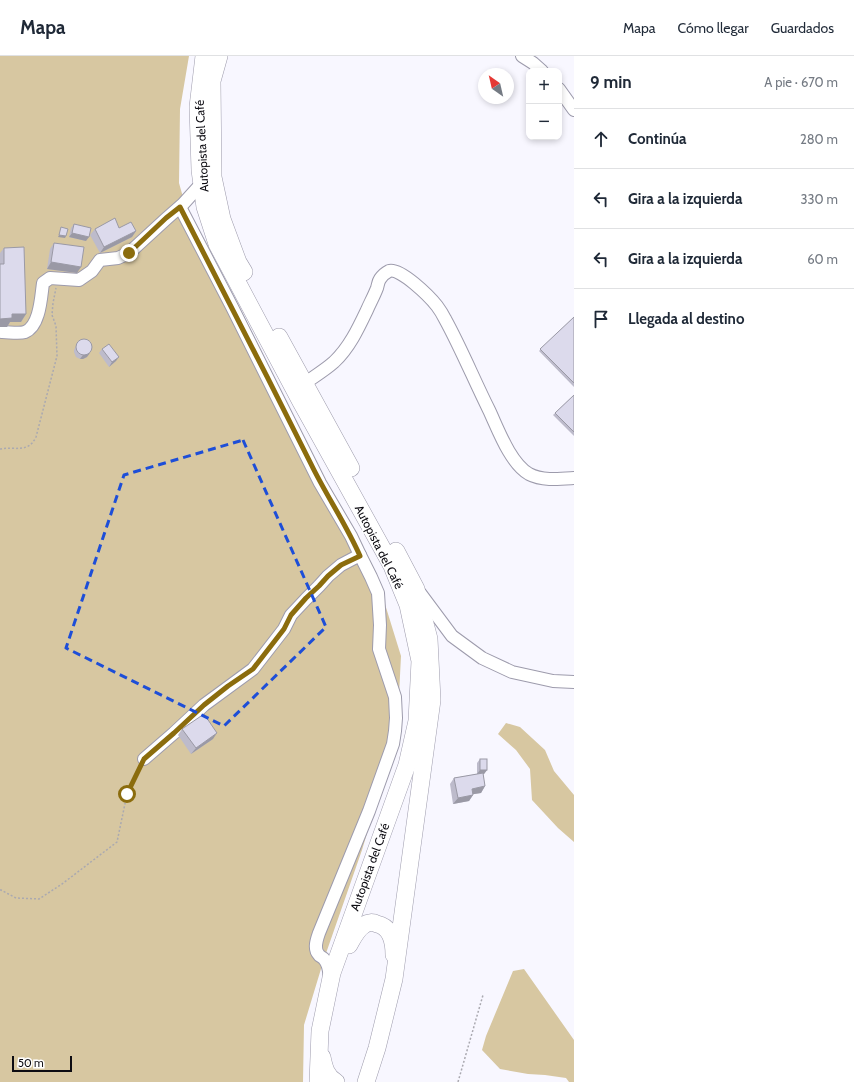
<!DOCTYPE html>
<html lang="es">
<meta charset="utf-8">
<style>
body{margin:0;font-family:Cabin,sans-serif;background:#f6f6f7;color:#1f2937}
.controls{position:absolute;right:12px;top:12px;display:grid;overflow:hidden;border-radius:8px;box-shadow:0 2px 6px #0003}
.controls button{width:36px;height:36px;display:grid;place-items:center;padding:0;border:0;border-bottom:1px solid #e0e1e3;background:#fff;color:#1f2937;font:20px sans-serif}
.compass{position:absolute;left:478px;top:12px;width:36px;height:36px;border-radius:50%;background:#fff;box-shadow:0 2px 6px #0003;rotate:326deg}
.scale{position:absolute;left:12px;bottom:10px;width:60px;box-sizing:border-box;padding-left:4px;border:2px solid #0d0c12;border-top:0;font-size:11px;line-height:14px;white-space:nowrap;color:#0d0c12;-webkit-text-stroke:3px #fff;paint-order:stroke}
.stop{position:absolute;width:12px;height:12px;margin:-9px;border:3px solid #8b6c0d;border-radius:50%;background:#fff}
.stop.end{background:#8b6c0d;border-color:#fff;box-shadow:0 1px 4px #0008}
.list{margin:0;padding:0;list-style:none}
h2{display:flex;justify-content:space-between;align-items:center;height:52px;margin:0;padding:0 16px;font-size:17px}
h2 small{font-size:13px;font-weight:400;color:#747a83}
.list li{display:grid;grid-template-columns:26px 1fr auto;gap:12px;align-items:center;box-sizing:border-box;height:60px;padding:0 16px;border-top:1px solid #e0e1e3}
.list b{display:block;font-size:15px;white-space:nowrap}
.list em{font-size:13px;font-style:normal;color:#747a83}
.icon{flex:none;width:22px;height:22px;fill:none;stroke:currentColor;stroke-width:2;stroke-linecap:round;stroke-linejoin:round}
.map{position:relative;flex:none;width:574px;height:1026px;overflow:hidden}
header{display:flex;align-items:center;gap:24px;box-sizing:border-box;height:56px;padding:0 20px;background:#fff;border-bottom:1px solid #e0e1e3}
header strong{font-size:19px}
nav{display:flex;gap:22px;margin-inline-start:auto;font-size:14px}
main{display:flex}
aside{flex:1;background:#fff}
.map>svg:first-child{display:block}
.green{fill:#d7c7a1}
.lines{fill:none;stroke-linecap:round;stroke-linejoin:round}
.minor-casing{stroke:#9d9bac;stroke-width:14}
.highway-casing{stroke:#9d9bac;stroke-width:18}
.path{stroke:#aaa9b0;stroke-width:1.5;stroke-dasharray:2 2;stroke-linecap:butt}
.minor{stroke:#fff;stroke-width:12}
.highway{stroke:#fff;stroke-width:17}
.wall{fill:#bdbbcb}
.shaded-wall{fill:#9a99a5}
.building{fill:#dcdaec;stroke:#9a99a5}
.route{stroke:#8b6c0d;stroke-width:5}
.marked{fill:none;stroke:#1d4ed8;stroke-width:3;stroke-dasharray:8 5;stroke-linejoin:round}
.labels{text-anchor:middle;stroke-width:3;stroke-linejoin:round;paint-order:stroke}
.street-label{font-size:12px;fill:#0d0c12;stroke:#fff}
</style>
<header>
<strong>Mapa</strong>
<nav><a>Mapa</a><a>Cómo llegar</a><a>Guardados</a></nav>
</header>
<main>
<div class="map">
<svg width="574" height="1026" viewBox="0 0 574 1026">
<rect width="100%" height="100%" fill="#f8f7ff"/>
<g class="green">
<path d="M 0,0 L 189,0 L 180,53 L 179,127 L 199,198 L 380,532 L 401,600 L 397,678 L 362,794 L 324,903 L 304,969 L 303,1026 L 0,1026 Z"/>
<path d="M 506,667 L 520,671 L 545,694 L 554,715 L 574,739 L 574,786 L 558,772 L 532,744 L 530,713 L 516,694 L 498,678 Z"/>
<path d="M 524,913 L 574,984 L 574,1026 L 569,1026 L 566,1022 L 545,1019 L 528,1018 L 500,1013 L 482,994 L 486,980 L 513,915 Z"/>
</g>
<g class="lines">
<g class="minor-casing">
<g id="minor">
<path d="M 522,0 L 533,7 L 542,15"/>
<path d="M 559,33 L 574,54"/>
<path d="M 180,151 L 232,251 L 320,427 L 351,480 L 360,499 L 371,521 L 378,537 L 380,569 L 379,593 L 395,641 L 396,662 L 395,675 L 393,688 L 369,755 L 319,877 C 317,883 313,893 319,899 C 320,901 323,901 324,903 C 329,908 329,916 330,922"/>
<path d="M 2,276 C 9,276 19,278 25,276 C 40,270 41,241 43,227 L 50,222 L 79,224 L 92,215 L 100,204 L 118,202 L 129,197 L 166,163 L 183,148 L 202,127"/>
<path d="M 305,327 C 315,320 325,314 334,306 C 349,292 358,273 367,254 C 370,247 374,240 377,232 C 378,229 378,226 380,223 C 382,220 385,217 389,215 C 400,211 430,241 437,250 C 440,254 443,259 445,263 C 461,292 474,324 489,354 C 498,373 510,407 529,418 C 542,425 560,423 574,422"/>
<path d="M 420,537 L 452,580 L 482,602 L 512,616 L 553,625 L 574,626"/>
<path d="M 144,703 L 174,677 L 204,649 L 253,613 L 284,573 L 291,559 L 306,543 L 319,530 L 328,520 L 341,509 L 360,499"/>
</g>
</g>
<g class="highway-casing">
<g id="highway">
<path d="M 204,0 L 198,51 L 200,114 L 205,151 L 217,188 L 301,346 L 392,510 L 408,549 L 420,605 L 417,665 L 407,709 L 332,917 L 320,975 L 318,1026"/>
<path d="M 219,0 L 212,25 L 213,121 L 222,163 L 238,206 L 244,216"/>
<path d="M 279,281 L 351,412"/>
<path d="M 349,889 C 353,882 357,873 364,869 C 368,866 373,866 377,868 C 391,871 394,886 394,899"/>
<path d="M 322,1001 C 324,1011 326,1020 336,1026"/>
<path d="M 366,1026 L 377,992 L 394,923 L 432,644 L 429,583 L 416,533 L 396,495"/>
</g>
</g>
<g class="path">
<path d="M 0,393 C 14,390 28,398 36,381 L 57,300 L 56,270 L 52,259 L 53,247 L 56,232"/>
<path d="M 0,834 L 1,834 L 16,842 L 39,843 L 62,828 L 117,786 L 127,738 L 140,712"/>
<path d="M 458,1026 L 483,939"/>
</g>
<use href="#minor" class="minor"/>
<use href="#highway" class="highway"/>
</g>
<g class="wall">
<path d="M 74,168 L 86,185 L 69,181 L 71,172 Z"/>
<path d="M 119,172 L 136,175 L 132,181 L 100,197 L 90,179 L 95,173 Z"/>
<path d="M 54,187 L 77,217 L 47,213 L 50,193 Z"/>
<path d="M 4,192 L 26,258 L 21,266 L 10,266 L 7,271 L 0,271 L 0,197 Z"/>
<path d="M 574,261 L 574,331 L 539,295 Z"/>
<path d="M 79,285 L 87,301 L 83,303 L 80,303 L 76,301 L 74,296 L 74,294 Z"/>
<path d="M 102,293 L 116,305 L 109,311 L 99,297 Z"/>
<path d="M 574,339 L 574,380 L 553,359 Z"/>
<path d="M 182,673 L 213,683 L 191,698 L 178,679 Z"/>
<path d="M 480,703 L 487,714 L 484,718 L 483,718 L 485,730 L 481,737 L 473,738 L 473,739 L 469,745 L 453,748 L 450,728 L 454,722 L 477,718 L 477,707 Z"/>
</g>
<g class="shaded-wall">
<path d="M 136,175 L 132,181 L 100,197 L 104,191 Z"/>
<path d="M 72,177 L 89,181 L 86,185 L 69,181 Z"/>
<path d="M 59,179 L 66,180 L 65,182 L 58,181 Z"/>
<path d="M 51,206 L 81,211 L 77,217 L 47,213 Z"/>
<path d="M 12,258 L 26,258 L 21,266 L 10,266 L 7,271 L 0,271 L 0,263 Z"/>
<path d="M 90,297 L 87,301 L 83,303 L 80,303 L 83,299 Z"/>
<path d="M 119,301 L 116,305 L 109,311 L 112,306 Z"/>
<path d="M 217,677 L 213,683 L 191,698 L 196,692 Z"/>
<path d="M 480,714 L 487,714 L 484,718 L 477,718 Z"/>
<path d="M 485,730 L 481,737 L 468,739 L 472,733 Z"/>
<path d="M 473,739 L 469,745 L 453,748 L 458,742 Z"/>
</g>
<g class="building">
<path d="M 115,162 L 119,172 L 131,166 L 136,175 L 104,191 L 95,173 Z"/>
<path d="M 74,168 L 91,172 L 89,181 L 72,177 Z"/>
<path d="M 61,171 L 68,173 L 66,180 L 59,179 Z"/>
<path d="M 54,187 L 84,191 L 81,211 L 51,206 Z"/>
<path d="M 24,191 L 26,258 L 12,258 L 12,262 L 0,263 L 0,208 L 4,208 L 4,192 Z"/>
<path d="M 574,261 L 574,327 L 540,293 Z"/>
<circle cx="84" cy="291" r="8"/>
<path d="M 109,288 L 119,301 L 112,306 L 102,293 Z"/>
<path d="M 574,339 L 574,376 L 555,357 Z"/>
<path d="M 204,658 L 217,677 L 196,692 L 182,673 Z"/>
<rect x="480" y="703" width="7" height="11"/>
<path d="M 483,717 L 485,730 L 472,733 L 473,739 L 458,742 L 454,722 Z"/>
</g>
<g class="lines">
<path class="route" d="M 127,738 L 144,703 L 174,677 L 204,649 L 228,630 L 253,613 L 284,573 L 291,559 L 306,542 L 319,530 L 328,520 L 341,509 L 360,500 C 346,468 326,439 311,408 C 268,322 224,236 180,151 L 166,162 L 129,197"/>
</g>
<path class="marked" d="M 243,384 L 326,571 L 224,670 L 66,592 L 124,419 Z"/>
<g class="labels">
<g class="street-label">
<text transform="translate(202 90) rotate(-93)" y="4">Autopista del Café</text>
<text transform="translate(379 491) rotate(63)" y="4">Autopista del Café</text>
<text transform="translate(370 811) rotate(-70)" y="4">Autopista del Café</text>
</g>
</g>
</svg>
<div class="controls">
<button>+</button>
<button>−</button>
</div>
<svg class="compass" viewBox="-18 -18 36 36"><path d="M0-13l5 13h-10z" fill="#e53935"/><path d="M0 13l5-13h-10z" fill="#747a83"/></svg>
<div class="scale">50 m</div>
<div class="stop" style="left:127px;top:738px"></div>
<div class="stop end" style="left:129px;top:197px"></div>
</div>
<aside>
<h2>9 min<small>A pie · 670 m</small></h2>
<ul class="list">
<li><svg class="icon" aria-label="ahead" viewBox="0 0 24 24"><path d="M12 20V5M6 11l6-6 6 6"/></svg><div><b>Continúa</b></div><em>280 m</em></li>
<li><svg class="icon" aria-label="left" viewBox="0 0 24 24"><path d="M17 20v-9H6M10 6l-5 5 5 5"/></svg><div><b>Gira a la izquierda</b></div><em>330 m</em></li>
<li><svg class="icon" aria-label="left" viewBox="0 0 24 24"><path d="M17 20v-9H6M10 6l-5 5 5 5"/></svg><div><b>Gira a la izquierda</b></div><em>60 m</em></li>
<li><svg class="icon" aria-label="arrive" viewBox="0 0 24 24"><path d="M6 21V4h12l-3 4 3 4H6"/></svg><div><b>Llegada al destino</b></div></li>
</ul>
</aside>
</main>
